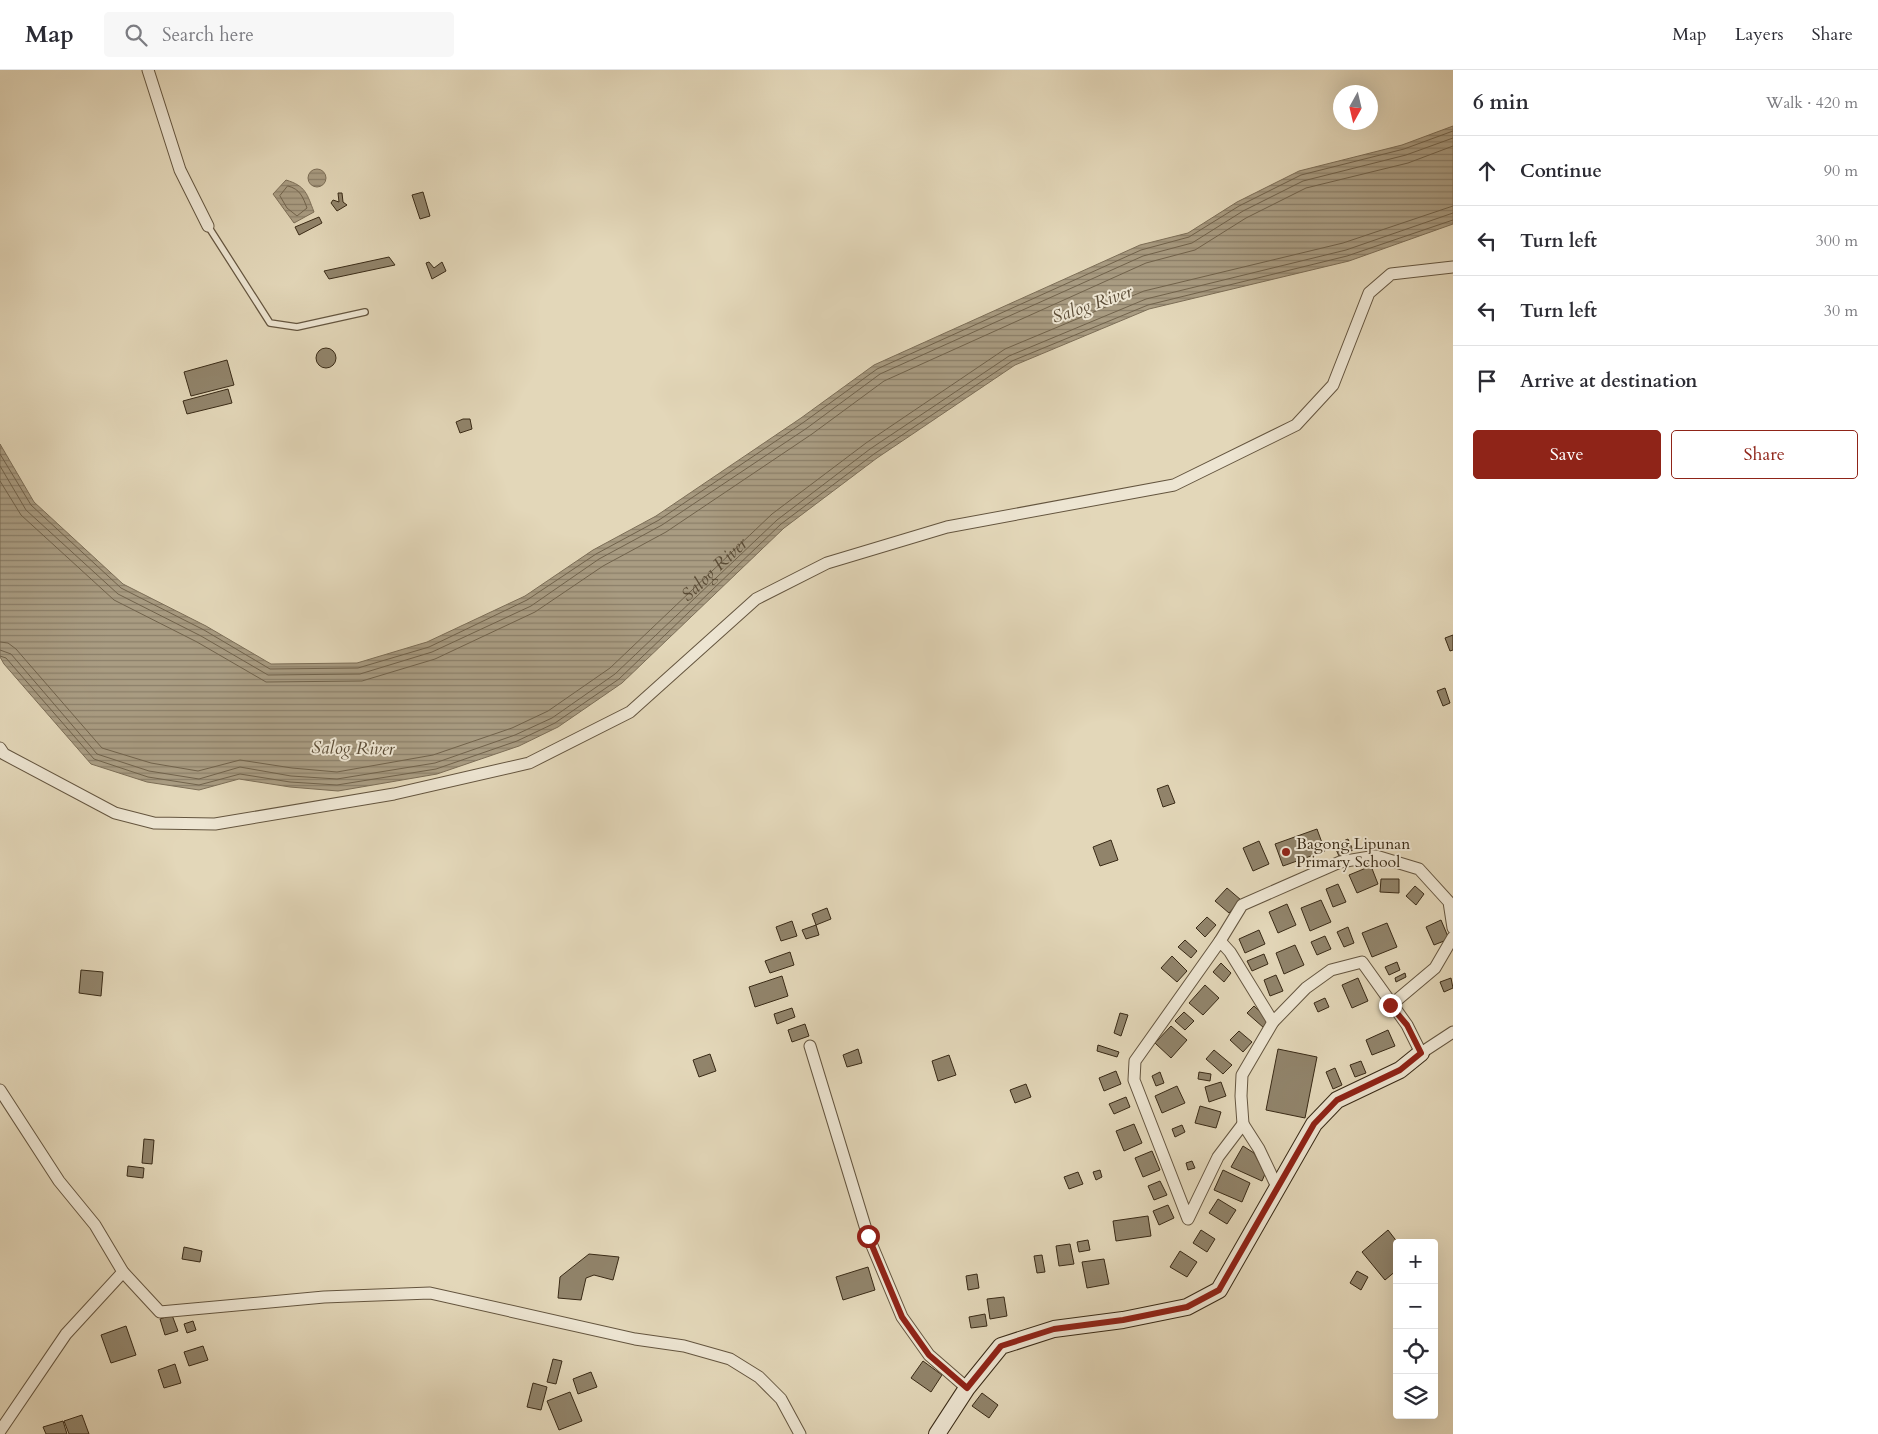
<!DOCTYPE html>
<meta charset="utf-8">
<style>
body{margin:0;font-family:Cardo,serif;background:#f7f7f7;color:#2b2b33}
.controls{position:absolute;right:15px;bottom:15px;display:grid;overflow:hidden;border-radius:5px;box-shadow:0 5px 20px #0002}
.controls button{width:45px;height:45px;display:grid;place-items:center;padding:0;border:0;border-bottom:1px solid #e1e1e2;background:#fff;color:#2b2b33;font:25px sans-serif}
.compass{position:absolute;left:1333px;top:15px;width:45px;height:45px;border-radius:50%;background:#fff;box-shadow:0 5px 20px #0002;rotate:188deg}
.stop{position:absolute;width:15px;height:15px;margin:-11px;border:4px solid #8f2418;border-radius:50%;background:#fff}
.stop.end{background:#8f2418;border-color:#fff;box-shadow:0 1px 5px #0008}
.list{margin:0;padding:0;list-style:none}
h2{display:flex;justify-content:space-between;align-items:center;height:65px;margin:0;padding:0 20px;font-size:21px}
h2 small{font-size:16px;font-weight:400;color:#7c7c81}
.list li{display:grid;grid-template-columns:32px 1fr auto;gap:15px;align-items:center;box-sizing:border-box;height:70px;padding:0 20px;border-top:1px solid #e1e1e2}
.list b{display:block;font-size:19px;white-space:nowrap}
.list em{font-size:16px;font-style:normal;color:#7c7c81}
.actions{display:flex;gap:10px;padding:15px 20px}
.actions a{flex:1;padding:11px 0;border:1px solid #8f2418;border-radius:5px;text-align:center;font-size:18px;color:#8f2418}
.actions .main{background:#8f2418;color:#fff}
.icon{flex:none;width:28px;height:28px;fill:none;stroke:currentColor;stroke-width:2;stroke-linecap:round;stroke-linejoin:round}
.map{position:relative;flex:none;width:1453px;height:1364px;overflow:hidden}
header{display:flex;align-items:center;gap:30px;box-sizing:border-box;height:70px;padding:0 25px;background:#fff;border-bottom:1px solid #e1e1e2}
header strong{font-size:24px}
nav{display:flex;gap:28px;margin-inline-start:auto;font-size:18px}
.search{width:350px;height:45px;background:#f7f7f7;display:flex;align-items:center;gap:12px;box-sizing:border-box;padding:0 18px;border-radius:5px;color:#7c7c81;font-size:19px}
main{display:flex}
aside{flex:1;background:#fff}
.map>svg:first-child{display:block}
.water{fill:url(#water-rules);stroke:#7c6e57}
.lines{fill:none;stroke-linecap:round;stroke-linejoin:round}
.shore{stroke:#71634c;stroke-width:1}
.building{fill:#91846b;stroke:#392a16}
.lane-casing{stroke:#64553f;stroke-width:8}
.street-casing{stroke:#64553f;stroke-width:13}
.secondary-casing{stroke:#392a16;stroke-width:18}
.lane{stroke:#ede5d2;stroke-width:5.5}
.street{stroke:#ede5d2;stroke-width:11}
.secondary{stroke:#ede5d2;stroke-width:16}
.route{stroke:#8f2418;stroke-width:6}
.poi-dot{fill:#8f2418;stroke:#ede5d2;stroke-width:2}
.labels{text-anchor:middle;stroke-width:4;stroke-linejoin:round;paint-order:stroke}
.poi-label{font-size:16px;fill:#392a16;stroke:#ede5d2;text-anchor:start}
.water-label{font-size:18px;font-style:italic;fill:#5b4c36;stroke:#ede5d2}
</style>
<header>
<strong>Map</strong>
<div class="search"><svg class="icon" aria-label="search" viewBox="0 0 24 24"><circle cx="10" cy="10" r="6"/><path d="M15 15l6 6"/></svg>Search here</div>
<nav><a>Map</a><a>Layers</a><a>Share</a></nav>
</header>
<main>
<div class="map">
<svg width="1453" height="1364" viewBox="0 0 1453 1364">
<defs>
<pattern id="water-rules" width="6" height="5" patternUnits="userSpaceOnUse" patternTransform="scale(1.25)"><rect width="6" height="5" fill="#a99c82"/><path d="M0 2.5h6" fill="none" stroke="#8b7f69"/></pattern>
</defs>
<rect width="100%" height="100%" fill="#e3d7b9"/>
<filter id="stains"><feTurbulence type="fractalNoise" baseFrequency=".004" numOctaves="4"/><feColorMatrix values="0 0 0 0 .2 0 0 0 0 .09 0 0 0 0 .02 0 0 0 .5 -.17"/></filter>
<radialGradient id="worn" r=".72"><stop offset=".6" stop-color="#630" stop-opacity="0"/><stop offset="1" stop-color="#630" stop-opacity=".3"/></radialGradient>
<g class="water">
<path d="M 1453,56 L 1453,154 L 1349,191 L 1149,239 L 1015,295 L 877,388 L 784,458 L 622,613 L 558,657 L 519,676 L 437,704 L 338,721 L 290,717 L 239,709 L 199,720 L 147,712 L 91,694 L 4,594 L 0,587 L 0,374 L 34,432 L 123,514 L 206,556 L 271,594 L 357,593 L 427,572 L 525,526 L 593,480 L 656,446 L 801,348 L 874,295 L 1140,175 L 1188,163 L 1237,132 L 1299,101 L 1402,75 Z"/>
<circle cx="317" cy="108" r="9"/>
<path d="M 286,110 C 306,116 307,124 314,142 L 294,153 L 273,124 Z"/>
</g>
<g class="lines">
<g class="shore">
<path d="M 288,116 C 300,119 303,127 307,138 L 297,146 L 287,138 L 280,126 Z"/>
<path d="M 0,384 L 31,435 L 121,518 L 204,560 L 270,599 L 358,598 L 429,577 L 527,530 L 596,484 L 659,450 L 804,352 L 877,299 L 1141,180 L 1189,167 L 1239,136 L 1301,105 L 1404,79 L 1453,61"/>
<path d="M 0,396 L 26,440 L 118,524 L 201,566 L 268,605 L 360,604 L 432,582 L 531,536 L 599,489 L 662,455 L 807,358 L 880,304 L 1143,186 L 1192,173 L 1243,141 L 1303,111 L 1406,85 L 1453,68"/>
<path d="M 0,411 L 21,445 L 114,530 L 197,572 L 266,612 L 362,611 L 435,589 L 535,542 L 603,496 L 666,462 L 812,364 L 884,311 L 1146,193 L 1195,180 L 1246,148 L 1306,118 L 1408,93 L 1453,76"/>
<path id="s1" d="M 0,572 L 8,573 L 16,579 L 102,678 L 151,693 L 198,701 L 240,690 L 292,698 L 337,702 L 433,685 L 512,658 L 548,641 L 610,598 L 772,444 L 866,373 L 1005,279 L 1144,221 L 1343,173 L 1453,136"/>
<path d="M 0,580 L 11,584 L 97,684 L 149,701 L 199,709 L 240,697 L 291,706 L 337,709 L 435,693 L 515,665 L 552,648 L 615,604 L 777,450 L 870,379 L 1009,286 L 1146,229 L 1346,180 L 1453,143"/>
<path d="M 0,586 L 6,588 L 94,689 L 148,707 L 199,715 L 240,704 L 290,712 L 337,715 L 436,699 L 517,671 L 555,653 L 619,609 L 781,454 L 874,384 L 1012,291 L 1148,235 L 1347,186 L 1453,150"/>
</g>
</g>
<g class="building">
<path d="M 423,122 L 430,146 L 420,149 L 412,125 Z"/>
<path d="M 338,123 L 342,123 L 343,132 L 347,135 L 337,141 L 331,133 L 333,130 L 339,132 Z"/>
<path d="M 319,147 L 322,153 L 299,165 L 295,157 Z"/>
<path d="M 389,187 L 395,195 L 329,209 L 324,201 Z"/>
<path d="M 429,192 L 434,198 L 442,192 L 446,201 L 432,209 L 426,193 Z"/>
<circle cx="326" cy="288" r="10"/>
<path d="M 227,290 L 234,315 L 191,326 L 184,302 Z"/>
<path d="M 228,319 L 232,333 L 187,344 L 183,331 Z"/>
<path d="M 463,349 L 470,349 L 472,359 L 460,363 L 456,352 Z"/>
<path d="M 1453,565 L 1453,580 L 1450,581 L 1445,568 Z"/>
<path d="M 1445,618 L 1450,633 L 1443,636 L 1437,621 Z"/>
<path d="M 1168,715 L 1175,733 L 1163,737 L 1157,719 Z"/>
<path d="M 1317,759 L 1325,781 L 1283,796 L 1275,774 Z"/>
<path d="M 1348,769 L 1353,780 L 1339,786 L 1334,775 Z"/>
<path d="M 1111,770 L 1118,790 L 1100,796 L 1093,777 Z"/>
<path d="M 1259,771 L 1269,794 L 1253,801 L 1243,778 Z"/>
<path d="M 1371,796 L 1378,814 L 1357,823 L 1349,805 Z"/>
<path d="M 1381,809 L 1399,809 L 1399,823 L 1380,822 Z"/>
<path d="M 1338,814 L 1346,832 L 1333,837 L 1326,819 Z"/>
<path d="M 1415,816 L 1424,824 L 1416,835 L 1406,826 Z"/>
<path d="M 1227,818 L 1241,830 L 1229,843 L 1215,831 Z"/>
<path d="M 1321,830 L 1331,852 L 1310,861 L 1301,838 Z"/>
<path d="M 1287,834 L 1296,855 L 1278,863 L 1269,842 Z"/>
<path d="M 827,838 L 831,849 L 816,855 L 812,844 Z"/>
<path d="M 1207,847 L 1216,855 L 1205,867 L 1196,858 Z"/>
<path d="M 1441,850 L 1449,869 L 1434,875 L 1426,857 Z"/>
<path d="M 792,851 L 797,866 L 781,871 L 776,857 Z"/>
<path d="M 1387,853 L 1397,877 L 1372,887 L 1362,863 Z"/>
<path d="M 816,855 L 819,865 L 806,869 L 802,860 Z"/>
<path d="M 1348,857 L 1354,873 L 1344,877 L 1337,862 Z"/>
<path d="M 1259,860 L 1265,874 L 1245,883 L 1239,869 Z"/>
<path d="M 1325,866 L 1331,879 L 1317,885 L 1311,872 Z"/>
<path d="M 1185,870 L 1197,881 L 1191,888 L 1178,877 Z"/>
<path d="M 1295,875 L 1304,895 L 1284,904 L 1276,883 Z"/>
<path d="M 790,882 L 794,895 L 770,903 L 765,891 Z"/>
<path d="M 1264,884 L 1268,894 L 1252,901 L 1247,891 Z"/>
<path d="M 1172,886 L 1187,901 L 1177,912 L 1161,898 Z"/>
<path d="M 1397,892 L 1400,900 L 1389,905 L 1385,897 Z"/>
<path d="M 1221,893 L 1231,903 L 1224,912 L 1213,902 Z"/>
<path d="M 81,900 L 103,902 L 101,926 L 79,923 Z"/>
<path d="M 1405,903 L 1406,907 L 1396,912 L 1395,908 Z"/>
<path d="M 1276,905 L 1283,921 L 1270,926 L 1264,910 Z"/>
<path d="M 782,906 L 788,926 L 755,937 L 749,917 Z"/>
<path d="M 1358,908 L 1368,931 L 1352,938 L 1342,915 Z"/>
<path d="M 1451,908 L 1453,918 L 1444,922 L 1440,912 Z"/>
<path d="M 1205,915 L 1219,928 L 1203,945 L 1189,933 Z"/>
<path d="M 1325,928 L 1329,937 L 1318,942 L 1314,933 Z"/>
<path d="M 1254,936 L 1270,951 L 1264,958 L 1247,943 Z"/>
<path d="M 792,938 L 795,947 L 777,954 L 774,944 Z"/>
<path d="M 1184,942 L 1194,951 L 1185,960 L 1175,951 Z"/>
<path d="M 1120,943 L 1128,945 L 1121,966 L 1114,963 Z"/>
<path d="M 805,954 L 809,966 L 792,972 L 788,960 Z"/>
<path d="M 1171,956 L 1187,970 L 1171,988 L 1155,973 Z"/>
<path d="M 1388,960 L 1395,976 L 1372,985 L 1366,970 Z"/>
<path d="M 1239,961 L 1252,972 L 1243,982 L 1230,970 Z"/>
<path d="M 1098,975 L 1119,982 L 1117,987 L 1097,981 Z"/>
<path d="M 858,979 L 862,993 L 847,997 L 843,985 Z"/>
<path d="M 1278,979 L 1317,987 L 1305,1048 L 1266,1040 Z"/>
<path d="M 1214,980 L 1232,995 L 1223,1004 L 1206,989 Z"/>
<path d="M 710,984 L 716,1001 L 699,1007 L 693,990 Z"/>
<path d="M 949,985 L 956,1005 L 938,1011 L 932,991 Z"/>
<path d="M 1361,991 L 1366,1003 L 1355,1007 L 1350,995 Z"/>
<path d="M 1335,998 L 1342,1015 L 1333,1019 L 1326,1002 Z"/>
<path d="M 1116,1001 L 1121,1014 L 1104,1021 L 1099,1008 Z"/>
<path d="M 1160,1002 L 1164,1013 L 1156,1016 L 1152,1006 Z"/>
<path d="M 1199,1002 L 1211,1004 L 1210,1011 L 1198,1009 Z"/>
<path d="M 1221,1012 L 1226,1026 L 1209,1032 L 1205,1017 Z"/>
<path d="M 1026,1014 L 1031,1027 L 1015,1033 L 1010,1020 Z"/>
<path d="M 1177,1016 L 1185,1033 L 1162,1043 L 1155,1026 Z"/>
<path d="M 1126,1027 L 1130,1037 L 1114,1044 L 1109,1034 Z"/>
<path d="M 1200,1036 L 1221,1042 L 1216,1058 L 1195,1053 Z"/>
<path d="M 1134,1054 L 1142,1073 L 1124,1081 L 1116,1061 Z"/>
<path d="M 1182,1055 L 1185,1062 L 1175,1067 L 1172,1059 Z"/>
<path d="M 144,1069 L 154,1070 L 152,1094 L 142,1093 Z"/>
<path d="M 1243,1076 L 1254,1083 L 1265,1104 L 1262,1111 L 1231,1097 Z"/>
<path d="M 1152,1081 L 1160,1100 L 1143,1107 L 1135,1088 Z"/>
<path d="M 1192,1091 L 1195,1098 L 1188,1100 L 1186,1093 Z"/>
<path d="M 128,1096 L 144,1098 L 143,1108 L 127,1106 Z"/>
<path d="M 1100,1100 L 1102,1107 L 1096,1110 L 1093,1102 Z"/>
<path d="M 1223,1100 L 1250,1113 L 1242,1132 L 1214,1120 Z"/>
<path d="M 1078,1102 L 1083,1114 L 1069,1119 L 1064,1107 Z"/>
<path d="M 1160,1111 L 1167,1125 L 1154,1130 L 1148,1116 Z"/>
<path d="M 1218,1129 L 1236,1140 L 1227,1154 L 1209,1143 Z"/>
<path d="M 1168,1135 L 1174,1148 L 1159,1155 L 1153,1141 Z"/>
<path d="M 1148,1146 L 1151,1166 L 1116,1171 L 1113,1151 Z"/>
<path d="M 1201,1160 L 1215,1169 L 1207,1182 L 1193,1173 Z"/>
<path d="M 1388,1160 L 1398,1173 L 1397,1200 L 1385,1210 L 1362,1182 Z"/>
<path d="M 1088,1170 L 1090,1180 L 1079,1182 L 1077,1172 Z"/>
<path d="M 1070,1174 L 1074,1194 L 1059,1196 L 1056,1176 Z"/>
<path d="M 184,1177 L 202,1181 L 200,1192 L 182,1189 Z"/>
<path d="M 1180,1181 L 1197,1192 L 1187,1207 L 1170,1197 Z"/>
<path d="M 589,1184 L 619,1187 L 613,1210 L 594,1205 L 586,1208 L 581,1230 L 558,1228 L 560,1207 Z"/>
<path d="M 1042,1185 L 1045,1202 L 1037,1203 L 1034,1186 Z"/>
<path d="M 1104,1189 L 1109,1214 L 1087,1218 L 1082,1192 Z"/>
<path d="M 868,1197 L 875,1220 L 843,1230 L 836,1207 Z"/>
<path d="M 1357,1201 L 1368,1207 L 1361,1220 L 1350,1213 Z"/>
<path d="M 977,1204 L 979,1218 L 968,1220 L 966,1206 Z"/>
<path d="M 1004,1227 L 1007,1246 L 990,1249 L 987,1229 Z"/>
<path d="M 985,1244 L 987,1256 L 971,1258 L 969,1247 Z"/>
<path d="M 172,1245 L 178,1261 L 165,1265 L 160,1249 Z"/>
<path d="M 193,1251 L 196,1260 L 187,1263 L 184,1254 Z"/>
<path d="M 126,1256 L 136,1285 L 111,1293 L 101,1265 Z"/>
<path d="M 203,1276 L 208,1290 L 189,1296 L 184,1282 Z"/>
<path d="M 553,1289 L 562,1291 L 556,1314 L 547,1312 Z"/>
<path d="M 923,1291 L 942,1305 L 931,1322 L 911,1308 Z"/>
<path d="M 175,1294 L 181,1313 L 164,1318 L 158,1300 Z"/>
<path d="M 591,1302 L 597,1317 L 578,1324 L 573,1309 Z"/>
<path d="M 533,1313 L 547,1317 L 541,1340 L 527,1337 Z"/>
<path d="M 570,1322 L 582,1351 L 559,1360 L 547,1331 Z"/>
<path d="M 982,1323 L 998,1335 L 989,1348 L 972,1336 Z"/>
<path d="M 82,1345 L 89,1364 L 69,1364 L 64,1351 Z"/>
<path d="M 63,1351 L 67,1364 L 46,1364 L 43,1357 Z"/>
</g>
<g class="lines">
<g class="lane-casing">
<path id="lane" d="M 208,156 L 270,253 L 297,257 L 365,242"/>
</g>
<g class="street-casing">
<g id="street">
<path d="M 148,0 L 180,100 L 208,156"/>
<path d="M 0,678 L 4,684 L 115,743 L 154,753 L 215,754 L 394,724 L 529,693 L 630,642 L 756,529 L 827,493 L 947,457 L 1174,415 L 1296,355 L 1333,315 L 1369,223 L 1391,204 L 1453,197"/>
<path d="M 1220,871 L 1242,835 L 1340,792 L 1376,786 L 1419,799 L 1449,832 L 1453,858"/>
<path d="M 1391,935 L 1435,898 L 1453,867"/>
<path d="M 810,976 L 868,1166 L 902,1247 L 929,1285 L 967,1318"/>
<path d="M 0,1020 L 59,1111 L 95,1155 L 123,1202 L 160,1242 L 324,1227 L 430,1223 L 635,1269 L 684,1276 L 730,1289 L 759,1307 L 781,1329 L 800,1364"/>
<path d="M 1243,1054 L 1241,1026 L 1242,1005 L 1273,952"/>
<path d="M 1277,1117 L 1259,1079 L 1243,1054 L 1218,1087 L 1188,1149 L 1134,1010 L 1135,991 L 1220,871 L 1230,882 L 1273,952 L 1306,918 L 1331,900 L 1362,892 L 1407,955 L 1421,983 L 1453,962"/>
<path d="M 0,1361 L 66,1264 L 123,1202"/>
</g>
</g>
<g class="secondary-casing">
<path id="secondary" d="M 937,1364 L 967,1318 L 1001,1276 L 1054,1259 L 1123,1250 L 1187,1237 L 1219,1220 L 1314,1054 L 1337,1030 L 1400,1000 L 1421,983"/>
</g>
<use href="#lane" class="lane"/>
<use href="#street" class="street"/>
<use href="#secondary" class="secondary"/>
</g>
<g class="lines">
<path class="route" d="M 868,1166 L 902,1247 L 929,1285 L 967,1318 L 1001,1276 L 1054,1259 L 1123,1250 L 1187,1237 L 1219,1220 L 1314,1054 L 1337,1030 L 1400,1000 L 1421,983 L 1407,955 L 1390,935"/>
</g>
<circle class="poi-dot" cx="1286" cy="782" r="5"/>
<g class="labels">
<g class="poi-label">
<text x="1296" y="779">Bagong Lipunan<tspan x="1296" dy="18">Primary School</tspan></text>
</g>
<g class="water-label">
<text transform="translate(1092 234) rotate(-19)" y="6">Salog River</text>
<text dy="6" stroke="none"><textPath href="#s1" startOffset="829">Salog River</textPath></text>
<text transform="translate(353 678) rotate(1)" y="6">Salog River</text>
</g>
</g>
<rect width="100%" height="100%" filter="url(#stains)"/>
<rect width="100%" height="100%" fill="url(#worn)"/>
</svg>
<div class="controls">
<button>+</button>
<button>−</button>
<button><svg class="icon" aria-label="locate" viewBox="0 0 24 24"><circle cx="12" cy="12" r="6"/><path d="M12 2v4M12 18v4M2 12h4M18 12h4"/></svg></button>
<button><svg class="icon" aria-label="layers" viewBox="0 0 24 24"><path d="M12 4l9 5-9 5-9-5zM3 14l9 5 9-5"/></svg></button>
</div>
<svg class="compass" viewBox="-18 -18 36 36"><path d="M0-13l5 13h-10z" fill="#e53935"/><path d="M0 13l5-13h-10z" fill="#7c7c81"/></svg>
<div class="stop" style="left:868px;top:1166px"></div>
<div class="stop end" style="left:1390px;top:935px"></div>
</div>
<aside>
<h2>6 min<small>Walk · 420 m</small></h2>
<ul class="list">
<li><svg class="icon" aria-label="ahead" viewBox="0 0 24 24"><path d="M12 20V5M6 11l6-6 6 6"/></svg><div><b>Continue</b></div><em>90 m</em></li>
<li><svg class="icon" aria-label="left" viewBox="0 0 24 24"><path d="M17 20v-9H6M10 6l-5 5 5 5"/></svg><div><b>Turn left</b></div><em>300 m</em></li>
<li><svg class="icon" aria-label="left" viewBox="0 0 24 24"><path d="M17 20v-9H6M10 6l-5 5 5 5"/></svg><div><b>Turn left</b></div><em>30 m</em></li>
<li><svg class="icon" aria-label="arrive" viewBox="0 0 24 24"><path d="M6 21V4h12l-3 4 3 4H6"/></svg><div><b>Arrive at destination</b></div></li>
</ul>
<div class="actions"><a class="main">Save</a><a>Share</a></div>
</aside>
</main>
